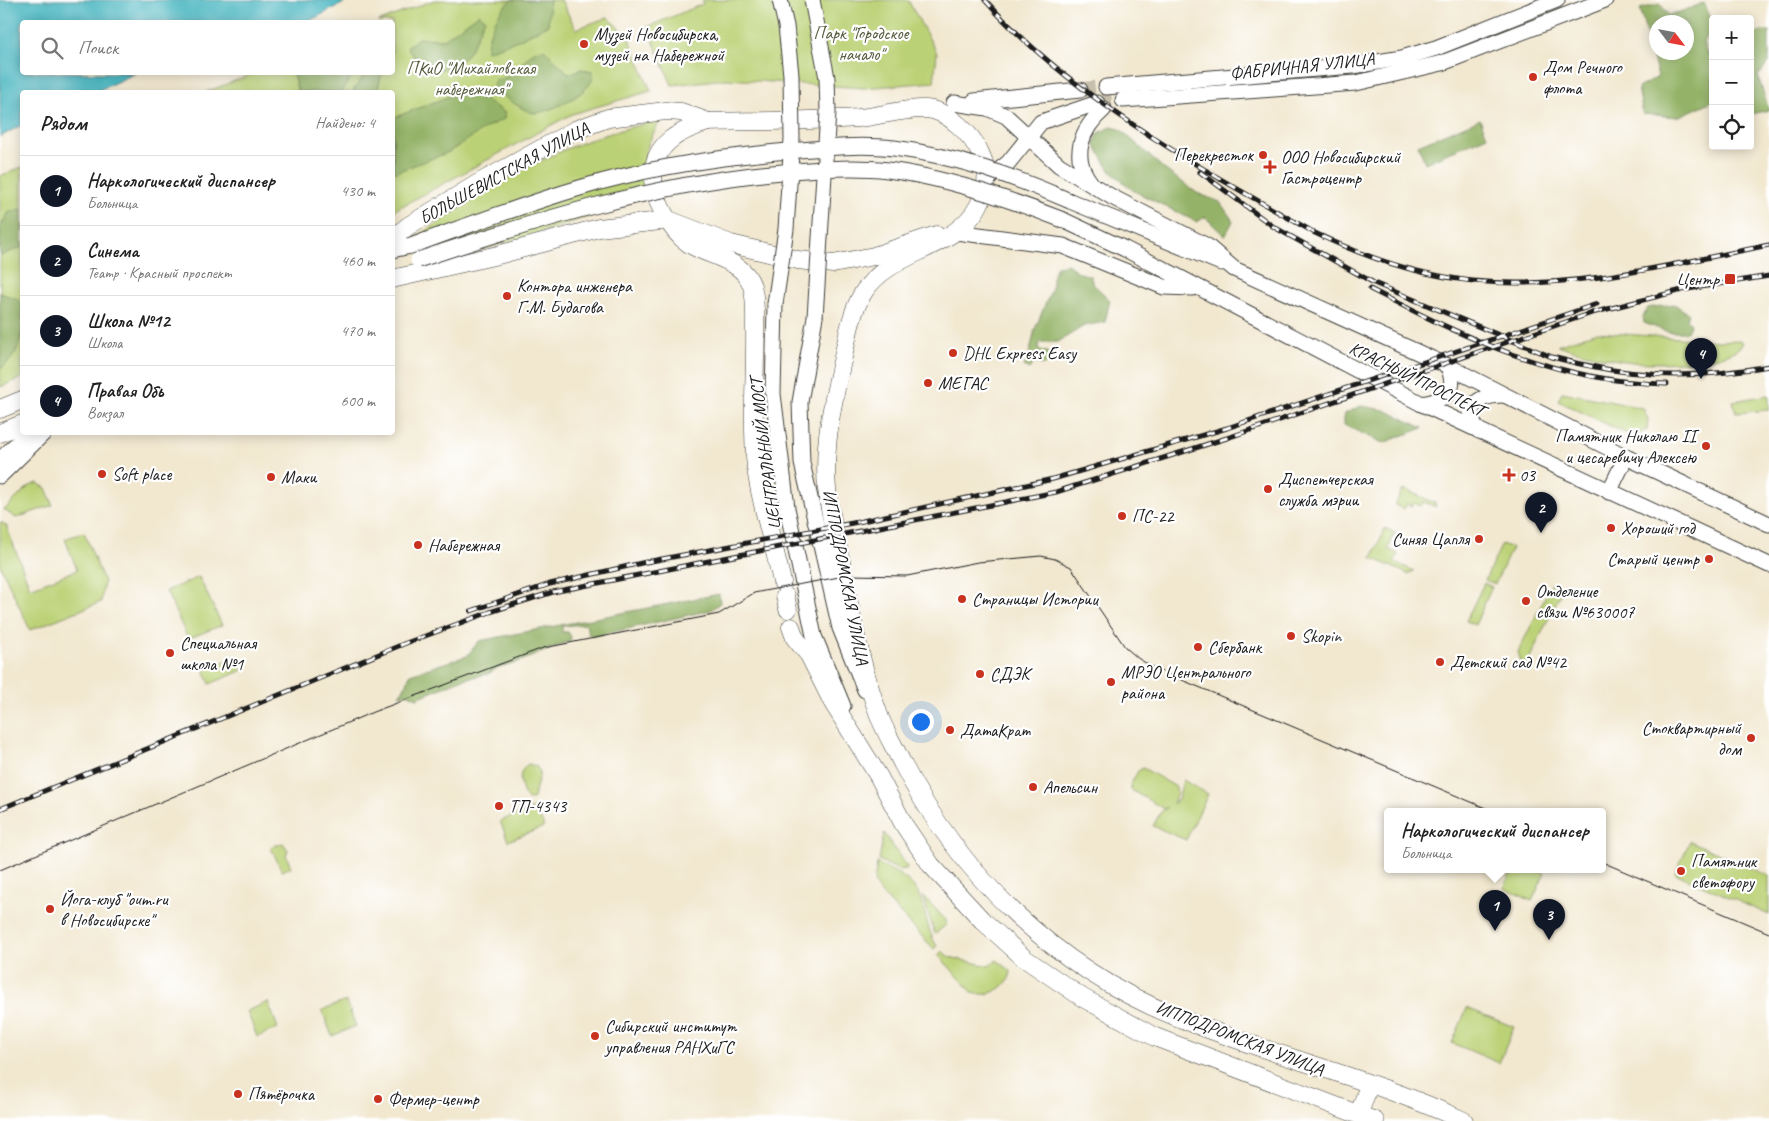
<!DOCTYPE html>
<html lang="ru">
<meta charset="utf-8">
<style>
body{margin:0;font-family:Caveat,sans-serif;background:#f6f6f6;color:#222}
.controls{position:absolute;right:15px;top:15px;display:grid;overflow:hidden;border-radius:5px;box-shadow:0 2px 12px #0003}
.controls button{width:45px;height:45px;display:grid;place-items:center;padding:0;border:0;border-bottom:1px solid #e0e0e0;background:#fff;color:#222;font:25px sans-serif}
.compass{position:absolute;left:1649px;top:15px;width:45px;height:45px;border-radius:50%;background:#fff;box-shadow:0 2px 12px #0003;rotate:122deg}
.you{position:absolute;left:920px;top:721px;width:18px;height:18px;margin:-12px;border:4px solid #fff;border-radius:50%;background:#1a73e8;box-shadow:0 0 0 8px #1a73e833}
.badge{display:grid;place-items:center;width:32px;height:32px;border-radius:50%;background:#111827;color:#fff;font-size:16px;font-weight:700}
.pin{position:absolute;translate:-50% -41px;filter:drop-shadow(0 1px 2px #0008)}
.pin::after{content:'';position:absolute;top:26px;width:18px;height:15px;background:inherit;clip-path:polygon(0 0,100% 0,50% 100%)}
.popup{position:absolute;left:1384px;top:808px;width:222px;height:65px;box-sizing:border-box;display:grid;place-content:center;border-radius:5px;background:#fff;filter:drop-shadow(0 1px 4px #0005);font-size:16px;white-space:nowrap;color:#767676}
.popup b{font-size:19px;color:#222}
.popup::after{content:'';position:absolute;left:50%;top:100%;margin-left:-10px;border:10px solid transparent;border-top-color:#fff}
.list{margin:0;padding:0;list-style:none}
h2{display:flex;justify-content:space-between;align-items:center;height:65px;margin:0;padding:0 20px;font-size:21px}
h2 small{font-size:16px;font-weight:400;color:#767676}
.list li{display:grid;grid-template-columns:32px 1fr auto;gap:15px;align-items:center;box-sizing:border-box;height:70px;padding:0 20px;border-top:1px solid #e0e0e0}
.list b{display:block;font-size:19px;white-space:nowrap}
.list p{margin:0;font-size:16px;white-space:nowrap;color:#767676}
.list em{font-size:16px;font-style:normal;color:#767676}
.icon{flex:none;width:28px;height:28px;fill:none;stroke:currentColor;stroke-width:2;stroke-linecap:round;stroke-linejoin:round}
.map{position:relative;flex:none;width:1769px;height:1121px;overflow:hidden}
.search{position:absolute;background:#fff;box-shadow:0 2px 12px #0003;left:20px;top:20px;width:375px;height:55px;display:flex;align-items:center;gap:12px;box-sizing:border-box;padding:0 18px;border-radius:5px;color:#767676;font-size:19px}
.panel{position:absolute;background:#fff;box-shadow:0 2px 12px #0003;left:20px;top:90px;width:375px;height:345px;border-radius:5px}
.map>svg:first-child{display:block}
.green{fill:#bbd176;stroke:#6c7649}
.forest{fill:#94b367;stroke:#586842;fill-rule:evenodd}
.water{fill:#46b5c0;stroke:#31686e}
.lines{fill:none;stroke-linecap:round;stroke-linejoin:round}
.primary-tunnel{stroke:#c7bfac;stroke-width:15;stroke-dasharray:15 8;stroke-linecap:butt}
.primary-casing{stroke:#3c3b37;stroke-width:17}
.highway-casing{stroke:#3c3b37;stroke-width:19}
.primary{stroke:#fff;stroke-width:15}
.highway{stroke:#fff;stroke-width:18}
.tram{stroke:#1c1c1c;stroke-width:1}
.rail-casing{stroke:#1c1c1c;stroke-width:5}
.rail{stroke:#fff;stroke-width:3;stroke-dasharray:9;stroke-linecap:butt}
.primary-bridge-casing{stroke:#3c3b37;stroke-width:17;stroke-linecap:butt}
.primary-bridge{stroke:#fff;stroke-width:15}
.poi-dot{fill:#c8321e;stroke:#fff;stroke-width:2}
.labels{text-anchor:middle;stroke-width:4.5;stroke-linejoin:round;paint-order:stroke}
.park-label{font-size:18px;fill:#545b3c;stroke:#fff}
.poi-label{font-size:18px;fill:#1c1c1c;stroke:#fff;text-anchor:start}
.street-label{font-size:18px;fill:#1c1c1c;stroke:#fff}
</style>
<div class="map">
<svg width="1769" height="1121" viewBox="0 0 1769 1121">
<rect width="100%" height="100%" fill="#fff"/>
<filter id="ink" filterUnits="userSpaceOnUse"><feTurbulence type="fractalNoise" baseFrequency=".02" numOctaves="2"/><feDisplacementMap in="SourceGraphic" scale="10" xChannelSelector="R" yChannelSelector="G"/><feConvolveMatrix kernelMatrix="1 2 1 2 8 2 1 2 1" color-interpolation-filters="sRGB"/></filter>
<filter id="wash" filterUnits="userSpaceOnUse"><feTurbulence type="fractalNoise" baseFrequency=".0096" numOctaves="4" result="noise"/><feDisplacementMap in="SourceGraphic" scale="20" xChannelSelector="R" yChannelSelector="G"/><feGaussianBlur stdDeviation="1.12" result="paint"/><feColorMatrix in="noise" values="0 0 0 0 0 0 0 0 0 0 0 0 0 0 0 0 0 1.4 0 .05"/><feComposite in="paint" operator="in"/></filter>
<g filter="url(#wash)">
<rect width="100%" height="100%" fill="#f2e8d0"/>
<g class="green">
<path d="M 434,0 L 561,0 L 576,29 L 608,17 L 630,40 L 651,91 L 572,114 L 393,211 L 392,92 L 206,92 L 255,73 L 392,72 L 392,22 L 378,22 Z"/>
<path d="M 702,0 L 908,0 L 937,53 L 934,82 L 864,88 L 726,79 L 672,85 L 647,27 L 703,4 Z"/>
<path d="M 661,120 C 644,148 643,155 645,188 L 610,210 L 493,247 L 424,263 L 414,239 C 455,212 495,183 538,162 C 577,142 620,129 661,120 Z"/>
<path d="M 22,167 L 22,378 L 0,387 L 0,176 Z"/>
<path d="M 1597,332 L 1719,341 L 1741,340 L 1743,343 C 1733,364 1654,364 1633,362 C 1607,359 1581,353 1557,345 Z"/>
<path d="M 1562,392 L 1643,408 L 1648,419 L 1647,430 L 1635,436 L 1627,434 L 1558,401 Z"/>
<path d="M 1769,395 L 1769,410 L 1736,413 L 1733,401 Z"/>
<path d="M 37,483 L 46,488 L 53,505 L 16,518 L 4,510 L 28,487 Z"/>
<path d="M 1406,490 L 1435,503 L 1436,507 L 1423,502 L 1421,506 L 1414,503 L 1412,506 L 1407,504 L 1404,509 L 1395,505 L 1402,491 Z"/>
<path d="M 0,522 L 6,525 L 30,588 L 77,570 L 65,539 L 84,532 L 104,582 L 101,602 L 30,630 L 0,565 Z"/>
<path d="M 1385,528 L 1395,533 L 1388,549 L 1398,554 L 1394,562 L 1414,571 L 1408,574 L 1372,558 Z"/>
<path d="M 1502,544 L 1512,548 L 1495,584 L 1485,580 Z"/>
<path d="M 199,577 L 222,625 L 188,639 L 166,591 Z"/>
<path d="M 1484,583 L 1492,587 L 1475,625 L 1466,621 Z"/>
<path d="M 1552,583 L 1563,588 L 1527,664 L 1521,662 L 1518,652 Z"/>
<path d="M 237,656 L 243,670 L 210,684 L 204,670 Z"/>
<path d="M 528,764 L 536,766 L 540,772 C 539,778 535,792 533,798 L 528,800 C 522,792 514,774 528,764 Z"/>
<path d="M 1143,768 L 1176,787 L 1177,793 L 1173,804 L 1178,800 L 1183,780 L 1208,794 L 1186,840 L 1153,826 L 1160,813 L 1167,807 L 1164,809 L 1131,790 L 1130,785 L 1138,771 Z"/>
<path d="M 536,807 L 544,827 L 508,841 L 500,821 Z"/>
<path d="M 884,833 L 907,867 L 906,869 L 898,870 L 879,860 Z"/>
<path d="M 1690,841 L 1769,876 L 1769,915 L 1675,873 Z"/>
<path d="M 283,843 L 288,850 L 286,855 L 291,867 L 282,871 L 271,848 L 275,844 L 276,846 Z"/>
<path d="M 877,863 C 889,870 905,875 914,887 C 926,901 925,929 937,946 L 934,949 L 878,890 L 874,882 Z"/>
<path d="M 1512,870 L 1537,870 L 1545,873 L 1532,901 L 1504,888 Z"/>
<path d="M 922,895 L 946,920 L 946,925 L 935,934 Z"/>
<path d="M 942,951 L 949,957 L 989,966 L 997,960 L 1011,971 C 1010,988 987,998 973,993 L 938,955 Z"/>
<path d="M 346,1001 L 356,1026 L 332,1036 L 322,1010 Z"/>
<path d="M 268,1002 L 278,1028 L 257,1037 L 247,1011 Z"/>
<path d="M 1467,1008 L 1514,1027 L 1499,1063 L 1452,1043 Z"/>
</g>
<g class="forest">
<path d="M 511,0 L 550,0 L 548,25 L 518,40 L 487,51 C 487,33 498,11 511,0 Z"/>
<path d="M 1704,3 C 1713,23 1715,24 1703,43 L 1707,54 L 1713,52 L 1713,101 L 1677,117 L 1643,114 L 1638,88 L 1658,77 L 1640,9 L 1660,4 L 1669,16 ZM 1656,22 L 1686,22 L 1686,52 L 1656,52 Z"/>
<path d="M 479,14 L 485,19 C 469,51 470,65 430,72 L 417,61 L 407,47 L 418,38 L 444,39 Z"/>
<path d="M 1761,31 L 1769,31 L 1769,63 L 1758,76 L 1769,110 L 1751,114 L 1750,36 Z"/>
<path d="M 544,49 L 569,74 L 581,69 L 593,71 C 599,90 551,112 535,113 C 525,113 498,93 493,85 L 495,80 C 500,78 507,78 511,75 C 523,65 527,51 544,49 Z"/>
<path d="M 294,73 L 294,72 L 354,73 L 341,92 L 298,92 L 293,74 Z"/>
<path d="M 366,73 L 382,73 L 377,92 L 352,92 Z"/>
<path d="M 465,90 L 487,101 L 505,113 L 504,119 L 487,127 L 449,152 L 393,173 L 393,118 Z"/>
<path d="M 1480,119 L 1487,136 L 1425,163 L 1418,145 Z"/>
<path d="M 1111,127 L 1120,129 L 1164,169 L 1197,193 L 1220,202 L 1233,221 L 1225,236 L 1205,217 L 1197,222 L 1134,191 L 1111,172 L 1094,144 L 1099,133 Z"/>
<path d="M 22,209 L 22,247 L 0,256 L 0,227 L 9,212 Z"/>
<path d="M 1067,264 L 1080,273 L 1090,276 L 1093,284 L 1110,300 L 1105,322 L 1084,326 L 1058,342 L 1040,342 L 1038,349 L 1050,353 L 1049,361 L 1045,365 L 1035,363 L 1029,369 L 1024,366 L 1029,356 L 1035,329 L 1052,288 L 1052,278 L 1057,266 Z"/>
<path d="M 0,293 L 15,298 L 22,304 C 23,329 23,354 0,369 Z"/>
<path d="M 1674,304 L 1689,314 L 1687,319 L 1691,323 L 1687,332 L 1668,332 L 1644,323 L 1643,316 L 1648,308 Z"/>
<path d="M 1361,406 L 1385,410 L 1423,428 L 1383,443 L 1344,425 L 1344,414 Z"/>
<path d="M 719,594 L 720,603 L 711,610 L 595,636 L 588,634 L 586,624 L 562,626 L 562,632 L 568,632 L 571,637 L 570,641 L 513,664 L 499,667 L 488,674 L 463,679 L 417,698 L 407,693 L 399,695 L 407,684 L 410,674 L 467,656 L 479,641 Z"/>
</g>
<path class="water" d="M 0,0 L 350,0 L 307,22 L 22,22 L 22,72 L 136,73 L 95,92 L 22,92 L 22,125 L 0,137 Z"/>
</g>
<g filter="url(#ink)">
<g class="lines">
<g class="primary-tunnel">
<path d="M 1080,90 L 1106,87"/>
<path d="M 1097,103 L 1123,100"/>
</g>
<g class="primary-casing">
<g id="primary">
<path d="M 1106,87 L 1353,66 L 1402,58 L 1436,48 L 1557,0"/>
<path d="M 1123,100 L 1356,83 L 1442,63 L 1605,0"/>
<path d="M 974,101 L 1080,90"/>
<path d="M 954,103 L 987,108 L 1006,116 L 1059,165 L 1112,197 L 1207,246 L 1234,269 L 1448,366 L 1626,457 L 1769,524"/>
<path d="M 989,178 L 1008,163 L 1041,122 L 1097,103"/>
<path d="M 1091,183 C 1070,157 1081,129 1104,109"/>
<path d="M 1070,201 L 1221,263"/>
<path d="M 1063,220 L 1125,249 L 1422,404 L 1769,565"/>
<path d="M 956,232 L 1063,246 L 1164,287 L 1193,288"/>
<path d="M 392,250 L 411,246"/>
<path d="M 775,304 L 773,394 L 787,508 L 814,636 L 843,706"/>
<path d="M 815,317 L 800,402 L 802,463 L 840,628 L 865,690"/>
<path d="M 1422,404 C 1447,400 1458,391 1448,366"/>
<path d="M 1479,431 C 1460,407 1479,395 1503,395"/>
<path d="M 0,460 L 29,432"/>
<path d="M 0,476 L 45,432"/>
<path d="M 1609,492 L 1626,457"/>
</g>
</g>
<g class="highway-casing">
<g id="highway">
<path d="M 392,239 L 408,226 L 477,184 L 575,130 L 608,118 L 666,111 L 681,112 L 708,122"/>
<path d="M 392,279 L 498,255 L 599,228 L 669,220 L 731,244 L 798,260 L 833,264 L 874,256 L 936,235"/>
<path d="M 0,409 L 22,400"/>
<path d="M 0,433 L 22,424"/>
<path d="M 782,582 C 774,544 761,506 756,468 C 751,421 756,374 755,328 C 755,315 756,299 752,286 C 743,259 709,257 688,243 C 671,231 653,199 653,178 C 653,143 679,131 708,122 C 758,121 809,121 859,118 C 881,116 904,108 926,109 C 947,110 973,135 981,155 C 988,171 988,179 983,195 C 965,251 891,247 863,293 C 851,313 848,335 843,357 C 833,400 823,445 827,489 C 830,517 838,545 843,572 C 852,621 862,670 880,718 C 886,733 895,748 902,763 C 960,875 1055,967 1172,1015 C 1267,1055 1370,1077 1464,1121"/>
<path d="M 785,596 L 788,609"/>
<path d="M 791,627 L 795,638 L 809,655 L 833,703 L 879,777 L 904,825 L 931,865 L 982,920 L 1024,958 L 1083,998 L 1155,1037 L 1375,1121"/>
<path d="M 1359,1114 L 1369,1085"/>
</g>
</g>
<use href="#primary" class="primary"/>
<use href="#highway" class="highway"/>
<g class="tram">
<path d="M 1602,862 L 1769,933"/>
<path d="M 0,870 L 373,712 L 543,648 L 719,614 L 754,593 L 764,591 L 850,575 L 907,576 L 978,562 L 1041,556 L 1055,559 L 1071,567 L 1125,647 L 1139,659 L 1156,669 L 1495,812"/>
</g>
<g class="rail-casing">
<g id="rail">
<path d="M 985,0 C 1072,98 1202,169 1315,233 C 1364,257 1418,275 1473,281 C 1572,291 1673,264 1769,245"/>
<path d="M 1200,172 L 1274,227 L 1374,283 L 1552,357 C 1627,378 1692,380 1769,366"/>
<path d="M 1370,289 C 1466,338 1557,383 1667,384"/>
<path d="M 471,611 L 550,584 L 646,562 L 858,522 L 1053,479 L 1227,428 L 1597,304"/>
<path d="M 0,809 L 406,643 L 490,612 L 553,592 L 1056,492 L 1230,437 L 1592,313 L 1682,290 L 1769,276"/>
</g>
</g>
<use href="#rail" class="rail"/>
<g class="primary-bridge-casing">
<g id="primary-bridge">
<path d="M 812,0 L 827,78 L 828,112 L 815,317"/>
<path d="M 411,246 C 468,225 525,204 583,187 C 649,167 719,157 788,151 C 822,148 859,144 894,148 C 956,156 1013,176 1070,201"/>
<path d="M 418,260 C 537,220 656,183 782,172 C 817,169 853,166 888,170 C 947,178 1007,198 1063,220"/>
<path d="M 775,304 L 786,229 L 792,139 L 791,75 L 786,26 L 780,0"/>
</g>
</g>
<use href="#primary-bridge" class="primary-bridge"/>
</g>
</g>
<g class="poi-dot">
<circle cx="584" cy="44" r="5"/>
<circle cx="1533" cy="77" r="5"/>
<circle cx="1263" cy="155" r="5"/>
<path d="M1267.5 159.5h5v5h5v5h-5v5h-5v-5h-5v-5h5z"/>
<rect x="1724" y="273" width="12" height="12" rx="2.5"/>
<circle cx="507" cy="296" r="5"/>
<circle cx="953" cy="353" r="5"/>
<circle cx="928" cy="383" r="5"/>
<circle cx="1706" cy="446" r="5"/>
<circle cx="102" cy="474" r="5"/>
<path d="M1506.5 467.5h5v5h5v5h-5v5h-5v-5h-5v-5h5z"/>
<circle cx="271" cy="477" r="5"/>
<circle cx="1268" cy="489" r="5"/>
<circle cx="1122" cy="516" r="5"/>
<circle cx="1611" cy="528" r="5"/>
<circle cx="1479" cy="539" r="5"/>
<circle cx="418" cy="545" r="5"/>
<circle cx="1709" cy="559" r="5"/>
<circle cx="962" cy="599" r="5"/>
<circle cx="1526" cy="601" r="5"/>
<circle cx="1291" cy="636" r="5"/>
<circle cx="1198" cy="647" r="5"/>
<circle cx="170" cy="653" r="5"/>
<circle cx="1440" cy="662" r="5"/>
<circle cx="980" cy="674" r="5"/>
<circle cx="1111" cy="682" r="5"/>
<circle cx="950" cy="730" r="5"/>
<circle cx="1751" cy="738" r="5"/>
<circle cx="1033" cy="787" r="5"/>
<circle cx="499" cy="806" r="5"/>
<circle cx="1681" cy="871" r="5"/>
<circle cx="50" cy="909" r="5"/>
<circle cx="595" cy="1036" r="5"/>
<circle cx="238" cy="1094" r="5"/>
<circle cx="378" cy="1099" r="5"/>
</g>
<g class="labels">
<g class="park-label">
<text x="861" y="39">Парк "Городское<tspan x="861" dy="21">начало"</tspan></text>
<text x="471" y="74">ПКиО "Михайловская<tspan x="471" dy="21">набережная"</tspan></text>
</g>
<g class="poi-label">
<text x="594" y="40">Музей Новосибирска,<tspan x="594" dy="21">музей на Набережной</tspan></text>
<text x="1543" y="73">Дом Речного<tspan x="1543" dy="21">флота</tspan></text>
<text x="1253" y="161" text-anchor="end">Перекресток</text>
<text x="1281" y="163">ООО Новосибирский<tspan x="1281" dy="21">Гастроцентр</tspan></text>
<text x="1719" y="285" text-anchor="end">Центр</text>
<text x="517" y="292">Контора инженера<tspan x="517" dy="21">Г.М. Будагова</tspan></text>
<text x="963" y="359">DHL Express Easy</text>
<text x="938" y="389">МЕГАС</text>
<text x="1696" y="442" text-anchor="end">Памятник Николаю II<tspan x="1696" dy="21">и цесаревичу Алексею</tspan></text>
<text x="112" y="480">Soft place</text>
<text x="1519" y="481">03</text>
<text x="281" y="483">Маки</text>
<text x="1278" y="485">Диспетчерская<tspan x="1278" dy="21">служба мэрии</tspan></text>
<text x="1132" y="522">ПС-22</text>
<text x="1621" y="534">Хороший год</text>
<text x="1469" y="545" text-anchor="end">Синяя Цапля</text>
<text x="428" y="551">Набережная</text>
<text x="1699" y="565" text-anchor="end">Старый центр</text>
<text x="1536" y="597">Отделение<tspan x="1536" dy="21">связи №630007</tspan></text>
<text x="972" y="605">Страницы Истории</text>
<text x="1301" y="642">Skopin</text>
<text x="180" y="649">Специальная<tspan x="180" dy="21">школа №1</tspan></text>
<text x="1208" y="653">Сбербанк</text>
<text x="1450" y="668">Детский сад №42</text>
<text x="1121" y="678">МРЭО Центрального<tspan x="1121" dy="21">района</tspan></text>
<text x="990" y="680">СДЭК</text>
<text x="1741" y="734" text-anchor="end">Стоквартирный<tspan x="1741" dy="21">дом</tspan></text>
<text x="960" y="736">ДатаКрат</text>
<text x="1043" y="793">Апельсин</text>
<text x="509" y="812">ТП-4343</text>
<text x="1691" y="867">Памятник<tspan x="1691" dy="21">светофору</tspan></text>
<text x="60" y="905">Йога-клуб "oum.ru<tspan x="60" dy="21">в Новосибирске"</tspan></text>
<text x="605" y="1032">Сибирский институт<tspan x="605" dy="21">управления РАНХиГС</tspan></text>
<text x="248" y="1100">Пятёрочка</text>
<text x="388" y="1105">Фермер-центр</text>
</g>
<g class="street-label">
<text transform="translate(1302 66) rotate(-6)" y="6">ФАБРИЧНАЯ УЛИЦА</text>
<text transform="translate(504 173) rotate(-29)" y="6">БОЛЬШЕВИСТСКАЯ УЛИЦА</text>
<text transform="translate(1417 379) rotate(26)" y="6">КРАСНЫЙ ПРОСПЕКТ</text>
<text transform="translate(765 454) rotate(-97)" y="6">ЦЕНТРАЛЬНЫЙ МОСТ</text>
<text transform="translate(846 577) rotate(79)" y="6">ИППОДРОМСКАЯ УЛИЦА</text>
<text transform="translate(1240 1038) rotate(21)" y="6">ИППОДРОМСКАЯ УЛИЦА</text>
</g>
</g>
</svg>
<div class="controls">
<button>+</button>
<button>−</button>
<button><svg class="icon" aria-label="locate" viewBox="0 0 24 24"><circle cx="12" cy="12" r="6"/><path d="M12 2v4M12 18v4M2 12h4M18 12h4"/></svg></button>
</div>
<svg class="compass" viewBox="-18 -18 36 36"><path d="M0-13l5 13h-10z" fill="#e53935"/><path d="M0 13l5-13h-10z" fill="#767676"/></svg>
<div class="you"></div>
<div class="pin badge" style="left:1495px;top:931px">1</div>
<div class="popup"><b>Наркологический диспансер</b>Больница</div>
<div class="pin badge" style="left:1541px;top:533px">2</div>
<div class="pin badge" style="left:1549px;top:940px">3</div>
<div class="pin badge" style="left:1701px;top:379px">4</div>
<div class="search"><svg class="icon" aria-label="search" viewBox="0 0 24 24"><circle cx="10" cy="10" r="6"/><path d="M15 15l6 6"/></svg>Поиск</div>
<section class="panel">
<h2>Рядом<small>Найдено: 4</small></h2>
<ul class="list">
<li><span class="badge">1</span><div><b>Наркологический диспансер</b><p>Больница</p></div><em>430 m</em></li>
<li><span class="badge">2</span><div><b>Синема</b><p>Театр · Красный проспект</p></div><em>460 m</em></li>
<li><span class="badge">3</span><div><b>Школа №12</b><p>Школа</p></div><em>470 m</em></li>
<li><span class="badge">4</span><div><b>Правая Обь</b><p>Вокзал</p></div><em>600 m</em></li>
</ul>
</section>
</div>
